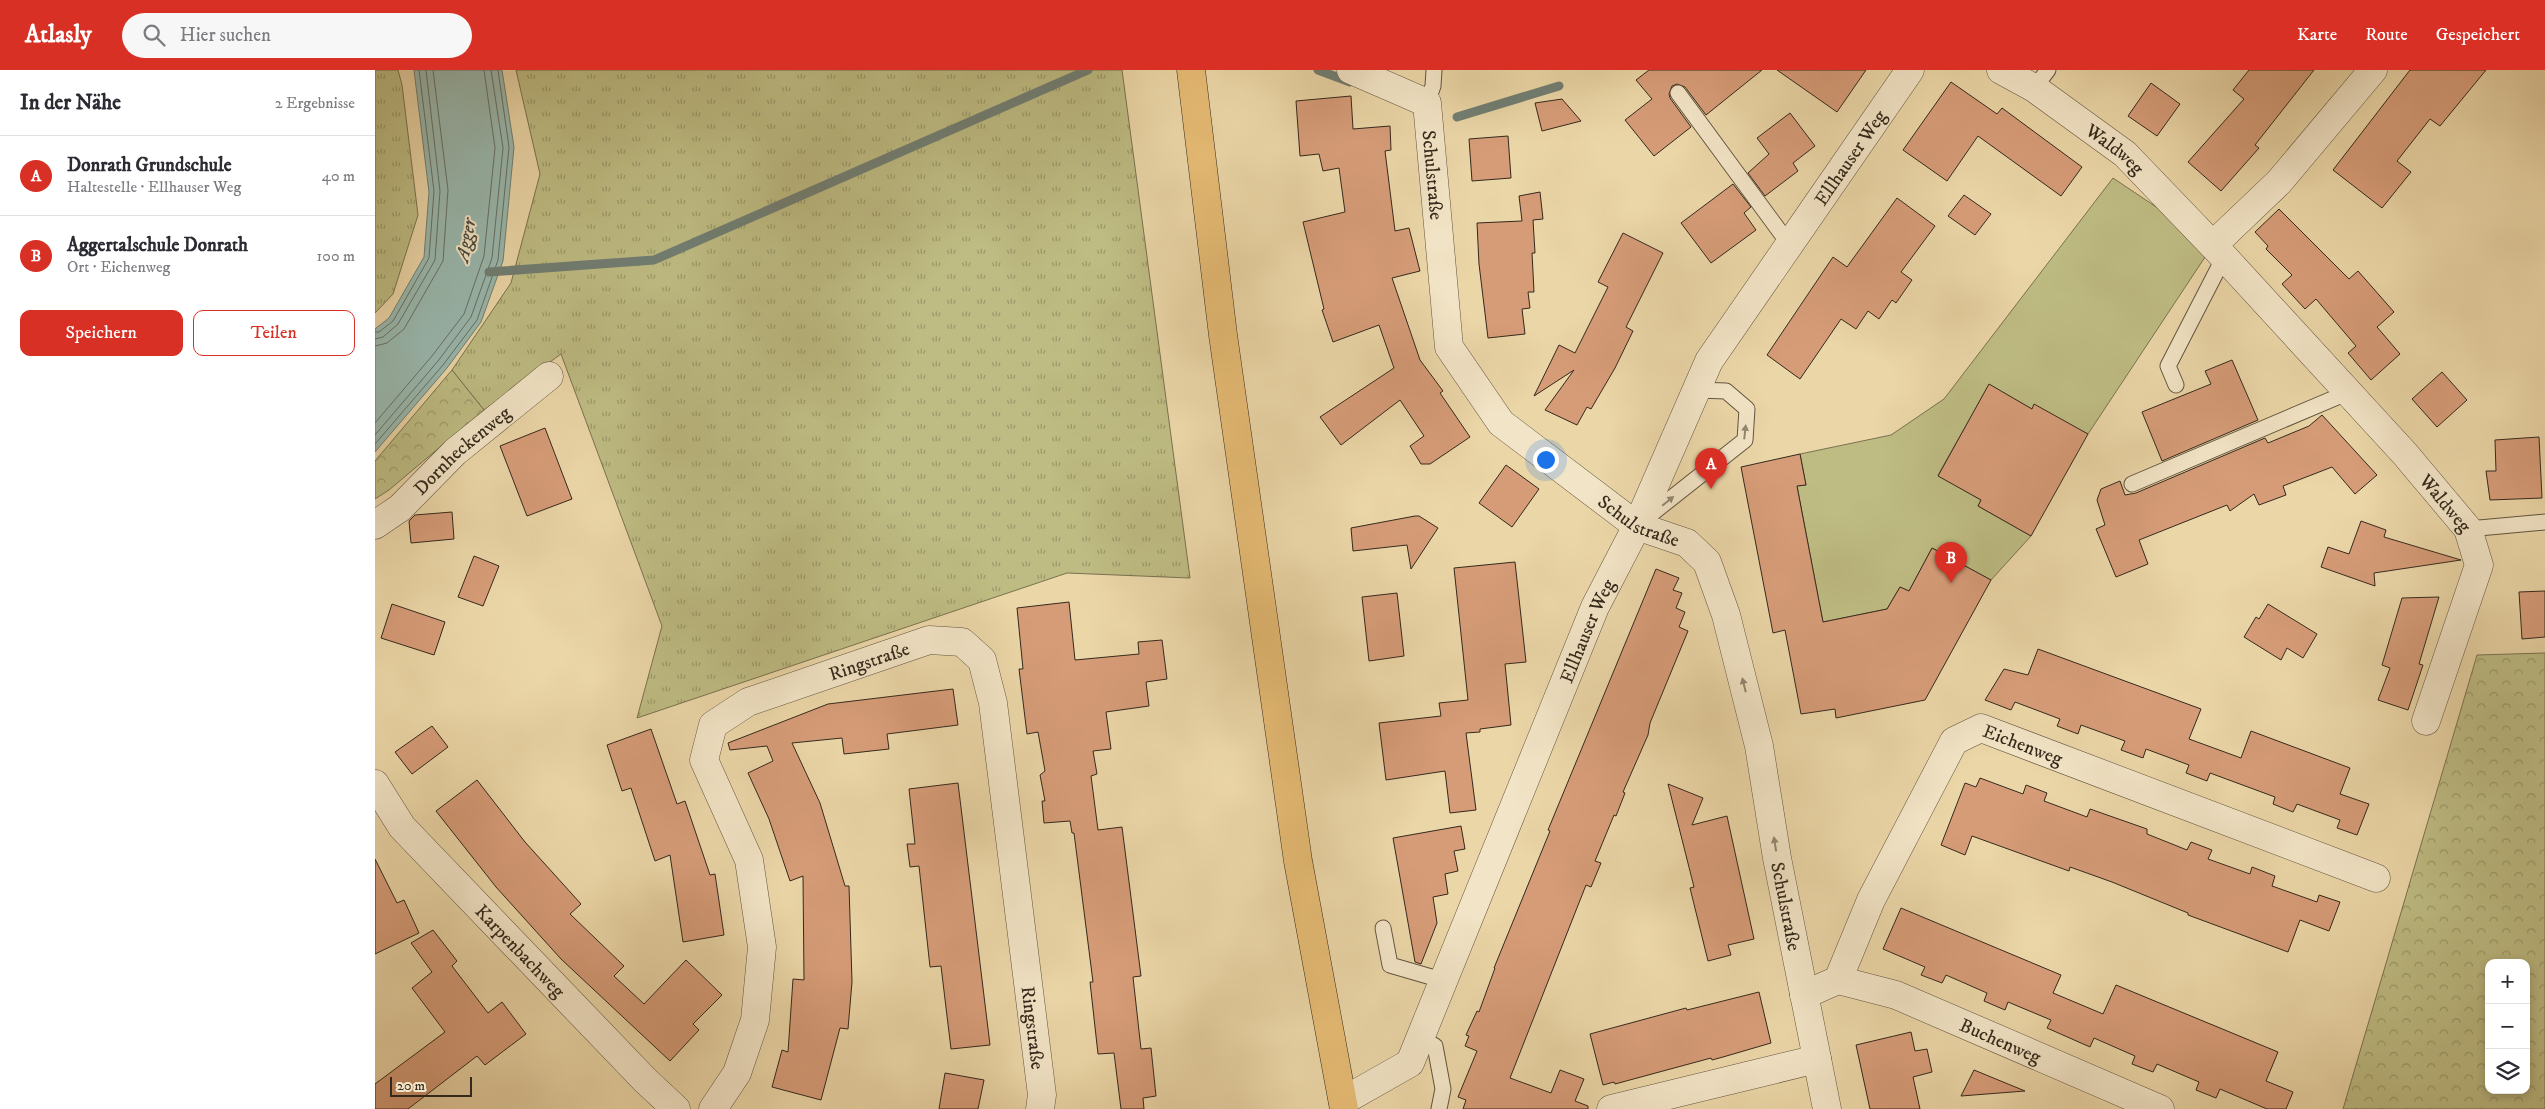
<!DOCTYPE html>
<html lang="de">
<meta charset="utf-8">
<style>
body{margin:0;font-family:"IM FELL DW Pica",serif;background:#f7f7f7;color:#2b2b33}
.controls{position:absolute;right:15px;bottom:15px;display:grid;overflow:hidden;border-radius:10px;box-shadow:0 2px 8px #0003}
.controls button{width:45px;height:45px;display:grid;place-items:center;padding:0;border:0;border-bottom:1px solid #e1e1e2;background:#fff;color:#2b2b33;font:25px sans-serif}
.scale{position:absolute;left:15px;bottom:12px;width:82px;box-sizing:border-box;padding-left:5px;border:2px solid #34291c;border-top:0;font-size:14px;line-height:18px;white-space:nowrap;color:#34291c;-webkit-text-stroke:4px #f2e4c6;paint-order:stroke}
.you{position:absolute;left:1170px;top:389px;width:18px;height:18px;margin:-12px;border:4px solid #fff;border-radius:50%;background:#1a73e8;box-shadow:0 0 0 8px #1a73e833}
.badge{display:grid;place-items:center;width:32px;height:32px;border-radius:50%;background:#d93025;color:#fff;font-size:16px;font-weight:700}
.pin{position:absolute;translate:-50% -41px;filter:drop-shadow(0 1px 2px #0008)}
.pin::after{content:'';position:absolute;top:26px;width:18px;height:15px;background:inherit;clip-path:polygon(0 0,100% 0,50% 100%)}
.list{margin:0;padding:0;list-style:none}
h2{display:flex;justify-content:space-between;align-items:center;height:65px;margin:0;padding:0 20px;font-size:21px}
h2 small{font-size:16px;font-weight:400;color:#7c7c81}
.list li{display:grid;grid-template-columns:32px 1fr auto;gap:15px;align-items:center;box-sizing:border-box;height:80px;padding:0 20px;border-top:1px solid #e1e1e2}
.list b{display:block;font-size:19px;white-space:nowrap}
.list p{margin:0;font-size:16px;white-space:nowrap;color:#7c7c81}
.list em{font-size:16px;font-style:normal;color:#7c7c81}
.actions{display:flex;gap:10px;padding:15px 20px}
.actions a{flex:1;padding:11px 0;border:1px solid #d93025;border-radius:10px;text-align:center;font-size:18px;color:#d93025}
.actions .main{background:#d93025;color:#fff}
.icon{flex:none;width:28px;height:28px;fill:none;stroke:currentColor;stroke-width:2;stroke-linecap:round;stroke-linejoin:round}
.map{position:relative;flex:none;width:2170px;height:1039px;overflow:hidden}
header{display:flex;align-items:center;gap:30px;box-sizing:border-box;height:70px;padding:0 25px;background:#d93025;color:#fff}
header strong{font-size:24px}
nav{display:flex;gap:28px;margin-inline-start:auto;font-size:18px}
.search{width:350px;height:45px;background:#f7f7f7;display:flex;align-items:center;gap:12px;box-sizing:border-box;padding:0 18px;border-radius:28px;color:#7c7c81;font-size:19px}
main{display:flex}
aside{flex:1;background:#fff}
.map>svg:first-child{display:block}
.grass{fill:url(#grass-tufts);stroke:#797250}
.forest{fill:url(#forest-crowns);stroke:#797250;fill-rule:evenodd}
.park{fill:#bebc83;stroke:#797250}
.water{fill:#99b8ae;stroke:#717f74}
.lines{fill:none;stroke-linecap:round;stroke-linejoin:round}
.shore{stroke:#667065;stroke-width:1}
.stream{stroke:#717f74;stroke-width:9}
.building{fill:#d69c78;stroke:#34291c}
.lane-casing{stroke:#62543f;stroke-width:17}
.street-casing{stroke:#62543f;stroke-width:29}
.primary-casing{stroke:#34291c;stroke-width:29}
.lane{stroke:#f2e4c6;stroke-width:15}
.street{stroke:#f2e4c6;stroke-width:28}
.primary{stroke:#e6bb74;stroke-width:28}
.oneway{fill:#938671}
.labels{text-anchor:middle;stroke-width:4;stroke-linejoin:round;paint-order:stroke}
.street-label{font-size:19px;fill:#34291c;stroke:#f2e4c6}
.water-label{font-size:20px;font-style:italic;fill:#4d4d40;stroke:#f2e4c6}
</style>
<header>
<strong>Atlasly</strong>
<div class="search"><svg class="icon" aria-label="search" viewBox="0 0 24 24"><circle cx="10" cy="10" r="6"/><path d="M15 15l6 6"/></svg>Hier suchen</div>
<nav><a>Karte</a><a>Route</a><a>Gespeichert</a></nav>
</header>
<main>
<aside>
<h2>In der Nähe<small>2 Ergebnisse</small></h2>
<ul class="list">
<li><span class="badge">A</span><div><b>Donrath Grundschule</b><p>Haltestelle · Ellhauser Weg</p></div><em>40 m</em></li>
<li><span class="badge">B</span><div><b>Aggertalschule Donrath</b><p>Ort · Eichenweg</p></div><em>100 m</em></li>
</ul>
<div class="actions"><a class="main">Speichern</a><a>Teilen</a></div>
</aside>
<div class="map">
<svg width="2170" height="1039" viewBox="0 0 2170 1039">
<defs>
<pattern id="grass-tufts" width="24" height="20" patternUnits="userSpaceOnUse" patternTransform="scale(1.25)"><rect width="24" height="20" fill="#bebc83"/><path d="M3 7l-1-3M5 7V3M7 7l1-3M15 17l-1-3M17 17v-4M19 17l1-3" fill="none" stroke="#9b996a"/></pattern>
<pattern id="forest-crowns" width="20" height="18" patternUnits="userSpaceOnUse" patternTransform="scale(1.25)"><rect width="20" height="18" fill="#bebc83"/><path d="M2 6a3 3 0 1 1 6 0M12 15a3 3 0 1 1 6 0" fill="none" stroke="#9b996a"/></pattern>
</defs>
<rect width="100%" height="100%" fill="#ebd6a7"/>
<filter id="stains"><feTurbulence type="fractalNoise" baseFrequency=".004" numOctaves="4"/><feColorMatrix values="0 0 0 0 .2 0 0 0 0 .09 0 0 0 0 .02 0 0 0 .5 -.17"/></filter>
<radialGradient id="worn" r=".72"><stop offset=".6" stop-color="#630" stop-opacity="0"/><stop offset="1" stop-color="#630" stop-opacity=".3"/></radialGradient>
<g class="grass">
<path d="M 0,0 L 23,0 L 27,15 L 43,145 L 18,224 L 0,243 Z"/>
<path d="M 141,0 L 747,0 L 815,508 L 692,503 L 262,648 L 287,556 L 186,284 L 109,340 L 77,300 L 136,213 L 165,104 Z"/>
</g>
<g class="forest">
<path d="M 77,300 L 109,340 L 14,420 L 0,429 L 0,391 Z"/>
<path d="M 2170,583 L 2170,1039 L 1968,1039 L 2102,585 ZM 2114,893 L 2151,893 L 2151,1020 L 2114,1020 Z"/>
</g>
<path class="park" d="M 1738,108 L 1838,175 L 1713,364 L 1657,339 L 1614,315 L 1563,405 L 1606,430 L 1603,436 L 1656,466 L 1616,510 L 1557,478 L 1534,521 L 1525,517 L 1512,539 L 1448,552 L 1422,416 L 1431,415 L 1425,384 L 1516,365 L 1569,329 Z"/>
<path class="water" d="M 39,0 L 127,0 L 139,77 L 128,191 L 106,252 L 72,298 L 0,382 L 0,259 L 14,248 L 49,187 L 54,122 Z"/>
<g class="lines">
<g class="shore">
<path d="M 0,262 L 4,262 L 18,251 L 54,188 L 59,121 L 44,0"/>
<path d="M 0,269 L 8,267 L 23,254 L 60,190 L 65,121 L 51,0"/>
<path d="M 0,276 L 12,273 L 29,259 L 68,191 L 73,120 L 58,0"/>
<path d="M 0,353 L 57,286 L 89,244 L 109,186 L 120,78 L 109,0"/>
<path d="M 0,365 L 63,291 L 96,247 L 117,188 L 128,78 L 116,0"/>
<path d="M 0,374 L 68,295 L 102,250 L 123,190 L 134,77 L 123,0"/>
</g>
<g class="stream">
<path d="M 943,0 L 975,12"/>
<path d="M 1082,47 L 1184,16"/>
<path d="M 114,202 L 279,190 L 713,0"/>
</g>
</g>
<g class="building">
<path d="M 1274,0 L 1387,0 L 1331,45 L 1310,17 L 1302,14 L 1297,16 L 1294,24 L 1295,28 L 1316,57 L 1279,86 L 1250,50 L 1277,29 L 1261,10 Z"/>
<path d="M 1402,0 L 1491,0 L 1462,42 Z"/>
<path d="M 1874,0 L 1939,0 L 1880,75 L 1884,78 L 1846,121 L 1813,92 L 1869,29 L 1858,20 Z"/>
<path d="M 2035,0 L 2111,0 L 2065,56 L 2055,49 L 2022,91 L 2036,102 L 2007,138 L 1958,100 Z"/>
<path d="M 1576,12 L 1622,44 L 1627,38 L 1707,97 L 1686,126 L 1603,66 L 1572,111 L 1528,80 Z"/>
<path d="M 1776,13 L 1805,34 L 1782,66 L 1753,46 Z"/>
<path d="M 976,26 L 978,59 L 1015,56 L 1016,80 L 1010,81 L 1020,161 L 1034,158 L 1045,201 L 1017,208 L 1045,290 L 1068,321 L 1065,323 L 1095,367 L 1055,394 L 1046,394 L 1035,376 L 1049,366 L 1025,330 L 966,375 L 945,347 L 1019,298 L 1004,255 L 958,272 L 947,240 L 949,239 L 928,152 L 970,142 L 964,98 L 948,101 L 944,84 L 925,86 L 921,31 Z"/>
<path d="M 1187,29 L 1206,51 L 1167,61 L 1160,33 Z"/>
<path d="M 1415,43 L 1440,76 L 1418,93 L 1423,101 L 1390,126 L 1373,103 L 1394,84 L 1382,68 Z"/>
<path d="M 1133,66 L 1136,108 L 1097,111 L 1094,69 Z"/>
<path d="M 1358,114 L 1376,137 L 1369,143 L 1381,160 L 1336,193 L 1306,153 Z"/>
<path d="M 1165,122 L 1168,149 L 1158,150 L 1160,183 L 1157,183 L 1159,222 L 1153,222 L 1155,238 L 1147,239 L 1150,264 L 1113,268 L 1104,194 L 1102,153 L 1147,151 L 1144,126 Z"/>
<path d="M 1589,125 L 1616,144 L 1600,165 L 1573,146 Z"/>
<path d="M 1522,128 L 1560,156 L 1526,202 L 1537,210 L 1521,233 L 1517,230 L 1504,249 L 1493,241 L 1481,259 L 1466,249 L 1425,309 L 1392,285 L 1458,187 L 1472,197 Z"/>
<path d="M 1904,139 L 1974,209 L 1983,201 L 2019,242 L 2002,257 L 2025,284 L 1996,310 L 1973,283 L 1981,276 L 1941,229 L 1930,239 L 1907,214 L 1917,205 L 1891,179 L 1893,176 L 1880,162 Z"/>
<path d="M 1248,163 L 1288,183 L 1251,257 L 1258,261 L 1240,298 L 1216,339 L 1212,337 L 1202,355 L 1170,340 L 1199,300 L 1159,326 L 1184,275 L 1200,283 L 1233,217 L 1223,212 Z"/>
<path d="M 1857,290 L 1883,350 L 1787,391 L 1767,342 L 1836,314 L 1830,301 Z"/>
<path d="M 2067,302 L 2092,330 L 2062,357 L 2037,329 Z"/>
<path d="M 1614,314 L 1657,339 L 1659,334 L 1713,364 L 1656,466 L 1603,436 L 1606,430 L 1563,406 Z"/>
<path d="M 1947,345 L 2002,405 L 1980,424 L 1957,397 L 1908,416 L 1911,425 L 1884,435 L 1879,424 L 1855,441 L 1852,435 L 1764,470 L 1773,494 L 1741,507 L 1721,459 L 1730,455 L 1722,430 L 1726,419 L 1745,411 L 1750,425 L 1761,423 L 1890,368 L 1893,373 L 1934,356 Z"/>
<path d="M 170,358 L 197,429 L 152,446 L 125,376 Z"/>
<path d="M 2164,367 L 2167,428 L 2115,430 L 2111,401 L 2121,401 L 2120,370 Z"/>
<path d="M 1425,384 L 1431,415 L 1422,416 L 1448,552 L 1512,539 L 1525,517 L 1534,521 L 1557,478 L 1616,510 L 1550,630 L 1461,648 L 1460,639 L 1426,644 L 1410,560 L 1398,563 L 1366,397 Z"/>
<path d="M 1131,395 L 1164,419 L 1137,457 L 1104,433 Z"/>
<path d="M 77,442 L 79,469 L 36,473 L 34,451 L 40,445 Z"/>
<path d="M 1040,446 L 1044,446 L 1063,458 L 1036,499 L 1032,475 L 978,481 L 976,458 Z"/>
<path d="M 1986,451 L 2011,460 L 2009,467 L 2086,490 L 1999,503 L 2000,516 L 1946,497 L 1953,477 L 1974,484 Z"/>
<path d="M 99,486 L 124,496 L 108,536 L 83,527 Z"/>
<path d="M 1140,492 L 1151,592 L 1130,594 L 1136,655 L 1105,659 L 1105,662 L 1091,663 L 1101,740 L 1075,743 L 1070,701 L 1011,710 L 1004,653 L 1066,646 L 1064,633 L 1093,630 L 1079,498 Z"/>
<path d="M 1281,499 L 1304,508 L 1298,520 L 1307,523 L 1301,538 L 1310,542 L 1304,557 L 1313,561 L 1275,653 L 1273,665 L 1248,722 L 1250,723 L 1241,746 L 1239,745 L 1220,791 L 1226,793 L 1216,817 L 1211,815 L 1135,1008 L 1176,1023 L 1185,1000 L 1209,1009 L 1200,1031 L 1213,1036 L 1213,1039 L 1088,1039 L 1091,1030 L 1083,1027 L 1102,981 L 1090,976 L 1094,966 L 1091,965 L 1102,941 L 1104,942 L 1120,898 L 1119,898 L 1175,761 L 1173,760 Z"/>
<path d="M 2170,521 L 2170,567 L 2147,569 L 2144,522 Z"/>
<path d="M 1022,523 L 1029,586 L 994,591 L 987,527 Z"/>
<path d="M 2064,527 L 2044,594 L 2048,595 L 2033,640 L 2003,630 L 2015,598 L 2007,595 L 2027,528 Z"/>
<path d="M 694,532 L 700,590 L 764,584 L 763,572 L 787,570 L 792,609 L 771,612 L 774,636 L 731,642 L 736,679 L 718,681 L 722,704 L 716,706 L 723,760 L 747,757 L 766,906 L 758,907 L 766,979 L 776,978 L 781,1026 L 768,1028 L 769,1039 L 746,1039 L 739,983 L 723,984 L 715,912 L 718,912 L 699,763 L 697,763 L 695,751 L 669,753 L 667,731 L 670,731 L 665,705 L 670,701 L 663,662 L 652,664 L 644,599 L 648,599 L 642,538 Z"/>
<path d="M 17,534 L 70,552 L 59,585 L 6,568 Z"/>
<path d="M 1893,534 L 1942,564 L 1928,588 L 1912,578 L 1906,590 L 1869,567 L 1881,547 L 1884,549 Z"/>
<path d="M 1663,579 L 1826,639 L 1814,669 L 1866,688 L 1876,661 L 1975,698 L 1965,724 L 1994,734 L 1982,765 L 1962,758 L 1965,750 L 1922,734 L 1918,742 L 1898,734 L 1900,727 L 1835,703 L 1832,711 L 1811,703 L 1814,695 L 1771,679 L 1768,688 L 1746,680 L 1750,671 L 1706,655 L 1703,664 L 1682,656 L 1685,649 L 1640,632 L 1636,640 L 1610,630 L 1629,599 L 1653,605 Z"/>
<path d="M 578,619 L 583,655 L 512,664 L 514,679 L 469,684 L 467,668 L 417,673 L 445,733 L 470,816 L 474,816 L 477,912 L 473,959 L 465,958 L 446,1030 L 397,1017 L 407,980 L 413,982 L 418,909 L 429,910 L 428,806 L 415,811 L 394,749 L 373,703 L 398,691 L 392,676 L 355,680 L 353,673 L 453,634 Z"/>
<path d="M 57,656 L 73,677 L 37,704 L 20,682 Z"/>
<path d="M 276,659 L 302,734 L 310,731 L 335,805 L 340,804 L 349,865 L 308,872 L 295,785 L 280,791 L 256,718 L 247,721 L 232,675 Z"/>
<path d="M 1605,708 L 1648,724 L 1651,715 L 1672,723 L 1669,731 L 1712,747 L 1715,739 L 1772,759 L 1772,764 L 1812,780 L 1816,772 L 1837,780 L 1833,789 L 1875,804 L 1877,797 L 1900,806 L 1897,816 L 1942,832 L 1944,825 L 1965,832 L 1954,861 L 1925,850 L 1913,882 L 1813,845 L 1813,843 L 1737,812 L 1695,797 L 1694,801 L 1597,766 L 1590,785 L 1566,775 L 1590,713 L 1601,717 Z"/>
<path d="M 102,710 L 150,772 L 206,834 L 195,844 L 249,896 L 239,906 L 269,934 L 311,890 L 347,925 L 318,954 L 324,960 L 295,991 L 186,889 L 121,817 L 61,741 Z"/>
<path d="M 583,713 L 615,975 L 576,979 L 566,896 L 555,897 L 544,796 L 535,797 L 532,774 L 540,774 L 534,719 Z"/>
<path d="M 1293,714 L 1328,728 L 1317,755 L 1352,746 L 1379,869 L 1353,875 L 1356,885 L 1333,891 L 1315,818 L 1319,817 Z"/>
<path d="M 1086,756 L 1090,779 L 1079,781 L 1083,801 L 1070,804 L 1073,824 L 1058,827 L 1062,853 L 1046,894 L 1040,892 L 1018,768 Z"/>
<path d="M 0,789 L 22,833 L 29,830 L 44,863 L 0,884 Z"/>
<path d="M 1526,838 L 1686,905 L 1678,923 L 1728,944 L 1741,915 L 1903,982 L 1891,1011 L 1918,1022 L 1911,1039 L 1892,1039 L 1845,1019 L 1841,1028 L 1821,1020 L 1824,1012 L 1782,994 L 1778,1002 L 1757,994 L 1760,986 L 1719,968 L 1715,977 L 1672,958 L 1676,950 L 1633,932 L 1630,940 L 1609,931 L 1612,923 L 1571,905 L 1567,913 L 1546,905 L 1550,897 L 1508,879 Z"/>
<path d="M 58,860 L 82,891 L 77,896 L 113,943 L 127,932 L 151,964 L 110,995 L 102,986 L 33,1039 L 0,1039 L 0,1014 L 70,962 L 37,918 L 57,902 L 36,873 Z"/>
<path d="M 1384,922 L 1396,973 L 1348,987 L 1337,990 L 1336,988 L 1240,1014 L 1239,1012 L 1228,1015 L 1215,964 L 1311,938 L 1312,940 Z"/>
<path d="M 1536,962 L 1540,981 L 1552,979 L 1557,1002 L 1538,1007 L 1545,1039 L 1495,1039 L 1481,975 Z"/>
<path d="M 1599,1000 L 1650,1021 L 1586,1026 Z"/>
<path d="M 570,1003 L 609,1010 L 603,1039 L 564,1039 Z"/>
</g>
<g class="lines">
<g class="lane-casing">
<g id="lane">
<path d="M 1659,18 L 1673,0"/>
<path d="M 1303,23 L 1414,174"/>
<path d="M 1052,33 L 1058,16 L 1059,0"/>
<path d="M 1801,315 L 1793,296 L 1849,187"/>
<path d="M 1757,414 L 1974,322"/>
<path d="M 1270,449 L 1370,370 L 1372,339 L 1351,321 L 1322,320"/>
<path d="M 2093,459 L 2170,452"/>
<path d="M 1008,858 L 1015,895 L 1070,911"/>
<path d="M 1046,968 L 1060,976 L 1068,1019 L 1064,1039"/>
</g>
</g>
<g class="street-casing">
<g id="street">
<path id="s1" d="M 976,0 L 1052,33 L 1074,277 L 1126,353 L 1262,456 L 1312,473 L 1332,492 L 1351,545 L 1384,676 L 1402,788 L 1452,1039"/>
<path id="s2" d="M 1626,0 L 1659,18 L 1750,84 L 1849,187 L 2030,384 L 2093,459 L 2104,495 L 2051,651"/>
<path d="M 1838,175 L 1904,112 L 1998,0"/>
<path id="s3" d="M 0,455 L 25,438 L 80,382 L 174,306"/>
<path id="s4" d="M 0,714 L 27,757 L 270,1010 L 301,1039"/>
<path id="s5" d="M 1463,910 L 1521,925 L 1785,1039"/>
<path id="s6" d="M 1429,925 L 1463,910 L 1496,830 L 1579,671 L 1606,658 L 2001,808"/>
<path id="s7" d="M 968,1031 L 1035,993 L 1220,537 L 1262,456 L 1334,291 L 1535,0"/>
<path id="s8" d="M 338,1039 L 362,1003 L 380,950 L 387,877 L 374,790 L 329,690 L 338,655 L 373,632 L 554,570 L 587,572 L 607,590 L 618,633 L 667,1025 L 665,1039"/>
<path d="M 1236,1039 L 1442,989"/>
</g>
</g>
<g class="primary-casing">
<path id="primary" d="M 816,0 L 848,265 L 923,791 L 969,1039"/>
</g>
<use href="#lane" class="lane"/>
<use href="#street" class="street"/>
<use href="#primary" class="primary"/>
</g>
<defs><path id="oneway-solid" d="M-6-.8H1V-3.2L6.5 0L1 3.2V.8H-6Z" transform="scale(1.25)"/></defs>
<g class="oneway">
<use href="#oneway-solid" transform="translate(1370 362) rotate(-84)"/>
<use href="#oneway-solid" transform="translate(1293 431) rotate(-39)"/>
<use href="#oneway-solid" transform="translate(1369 615) rotate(-104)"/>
<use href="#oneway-solid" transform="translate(1400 774) rotate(-99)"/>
</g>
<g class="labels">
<g class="street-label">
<text dy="7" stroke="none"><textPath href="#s2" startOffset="139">Waldweg</textPath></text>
<text dy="7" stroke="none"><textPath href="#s7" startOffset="1088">Ellhauser Weg</textPath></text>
<text dy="7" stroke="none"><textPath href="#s1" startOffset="155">Schulstraße</textPath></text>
<text dy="7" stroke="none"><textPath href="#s3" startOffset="115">Dornheckenweg</textPath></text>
<text dy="7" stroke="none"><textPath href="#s2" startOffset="624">Waldweg</textPath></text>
<text dy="7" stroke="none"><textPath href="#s1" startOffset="590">Schulstraße</textPath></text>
<text dy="7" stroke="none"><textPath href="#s7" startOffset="544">Ellhauser Weg</textPath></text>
<text dy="7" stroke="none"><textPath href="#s8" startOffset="576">Ringstraße</textPath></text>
<text dy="7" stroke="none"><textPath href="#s6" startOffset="378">Eichenweg</textPath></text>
<text dy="7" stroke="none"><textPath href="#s1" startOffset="1025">Schulstraße</textPath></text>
<text dy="7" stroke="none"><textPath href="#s4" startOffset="222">Karpenbachweg</textPath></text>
<text dy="7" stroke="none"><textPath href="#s8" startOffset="1071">Ringstraße</textPath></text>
<text dy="7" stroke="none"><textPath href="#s5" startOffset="174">Buchenweg</textPath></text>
</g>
<g class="water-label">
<text transform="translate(90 170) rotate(-80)" y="7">Agger</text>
</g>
</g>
<rect width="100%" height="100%" filter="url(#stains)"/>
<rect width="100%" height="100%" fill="url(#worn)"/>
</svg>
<div class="controls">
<button>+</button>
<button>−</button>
<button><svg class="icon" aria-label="layers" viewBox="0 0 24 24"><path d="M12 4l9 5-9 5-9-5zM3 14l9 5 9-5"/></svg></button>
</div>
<div class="scale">20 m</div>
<div class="you"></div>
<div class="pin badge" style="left:1336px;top:419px">A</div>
<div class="pin badge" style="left:1576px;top:513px">B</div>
</div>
</main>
